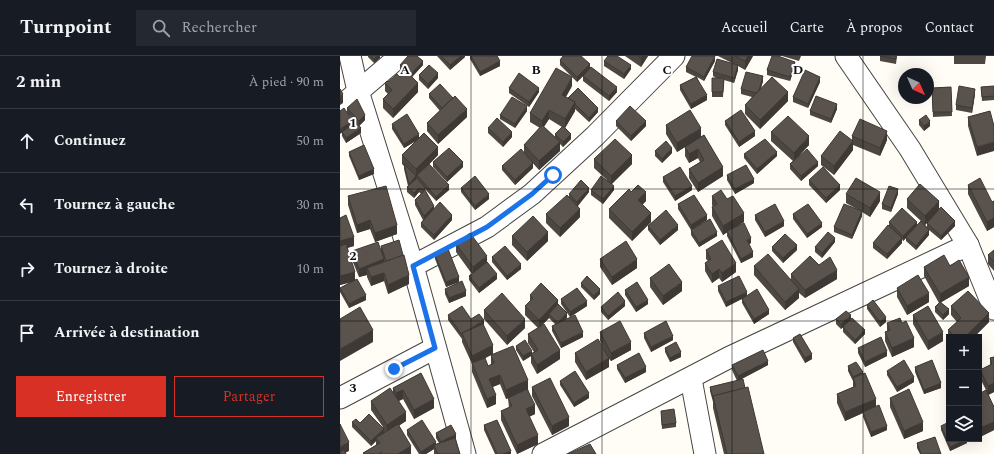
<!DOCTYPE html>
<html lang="fr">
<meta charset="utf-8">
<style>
body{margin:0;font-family:Spectral,serif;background:#242831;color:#f1f3f6}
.controls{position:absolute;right:12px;bottom:12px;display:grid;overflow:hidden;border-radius:0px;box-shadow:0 4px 16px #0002}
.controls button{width:36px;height:36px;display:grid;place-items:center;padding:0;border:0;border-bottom:1px solid #363941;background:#171b24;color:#f1f3f6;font:20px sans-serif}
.compass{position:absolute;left:558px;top:12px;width:36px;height:36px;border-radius:50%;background:#171b24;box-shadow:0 4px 16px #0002;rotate:135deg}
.stop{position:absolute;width:12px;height:12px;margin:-9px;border:3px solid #1a73e8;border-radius:50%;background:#fff}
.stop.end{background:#1a73e8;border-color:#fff;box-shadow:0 1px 4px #0008}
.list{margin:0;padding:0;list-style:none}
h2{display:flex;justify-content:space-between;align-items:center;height:52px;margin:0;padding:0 16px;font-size:17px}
h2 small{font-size:13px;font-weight:400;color:#9ea1a6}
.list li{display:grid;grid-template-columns:26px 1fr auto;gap:12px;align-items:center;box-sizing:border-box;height:64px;padding:0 16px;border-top:1px solid #363941}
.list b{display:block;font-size:15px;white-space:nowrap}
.list em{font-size:13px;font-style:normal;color:#9ea1a6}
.actions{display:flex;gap:8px;padding:12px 16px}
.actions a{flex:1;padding:9px 0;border:1px solid #d93025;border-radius:0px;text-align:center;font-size:14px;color:#d93025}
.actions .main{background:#d93025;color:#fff}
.icon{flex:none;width:22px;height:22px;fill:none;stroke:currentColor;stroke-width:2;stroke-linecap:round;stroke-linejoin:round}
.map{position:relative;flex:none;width:654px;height:398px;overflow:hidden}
header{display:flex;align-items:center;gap:24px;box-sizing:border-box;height:56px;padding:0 20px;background:#171b24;border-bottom:1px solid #363941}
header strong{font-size:19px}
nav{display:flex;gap:22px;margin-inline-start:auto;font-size:14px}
.search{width:280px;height:36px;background:#242831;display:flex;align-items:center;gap:10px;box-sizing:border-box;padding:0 14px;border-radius:0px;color:#9ea1a6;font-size:15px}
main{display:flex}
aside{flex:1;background:#171b24}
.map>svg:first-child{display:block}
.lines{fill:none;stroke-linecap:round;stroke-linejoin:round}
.street-casing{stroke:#444;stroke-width:23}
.street{stroke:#fff;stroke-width:21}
.wall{fill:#4d4742;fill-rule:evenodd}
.shaded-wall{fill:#3f3936}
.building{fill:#5a524d;stroke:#3f3936}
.route{stroke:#1a73e8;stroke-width:5}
.grid{fill:none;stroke:#111;stroke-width:1;stroke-opacity:0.55}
.grid-label{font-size:13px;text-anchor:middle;font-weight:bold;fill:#111;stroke:#fff;stroke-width:4;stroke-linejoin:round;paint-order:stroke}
</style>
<header>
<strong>Turnpoint</strong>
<div class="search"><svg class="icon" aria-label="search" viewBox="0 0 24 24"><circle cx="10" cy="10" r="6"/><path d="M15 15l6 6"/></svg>Rechercher</div>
<nav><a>Accueil</a><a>Carte</a><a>À propos</a><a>Contact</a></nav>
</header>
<main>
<aside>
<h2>2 min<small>À pied · 90 m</small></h2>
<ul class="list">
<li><svg class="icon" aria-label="ahead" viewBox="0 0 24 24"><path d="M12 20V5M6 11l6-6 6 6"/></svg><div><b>Continuez</b></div><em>50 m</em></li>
<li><svg class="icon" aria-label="left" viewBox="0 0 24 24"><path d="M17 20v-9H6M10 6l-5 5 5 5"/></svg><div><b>Tournez à gauche</b></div><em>30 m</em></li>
<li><svg class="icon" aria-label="right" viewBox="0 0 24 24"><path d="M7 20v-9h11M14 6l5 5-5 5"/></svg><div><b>Tournez à droite</b></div><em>10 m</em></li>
<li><svg class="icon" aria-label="arrive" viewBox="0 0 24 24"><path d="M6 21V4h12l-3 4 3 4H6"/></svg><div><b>Arrivée à destination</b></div></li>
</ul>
<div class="actions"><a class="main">Enregistrer</a><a>Partager</a></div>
</aside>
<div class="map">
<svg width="654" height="398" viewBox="0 0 654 398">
<rect width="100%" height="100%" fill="#fffdf5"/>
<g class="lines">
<g class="street-casing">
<g id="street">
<path d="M 10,0 L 18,35 L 73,210 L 125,398"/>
<path d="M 506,0 L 570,93 L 628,189 L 654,253"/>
<path d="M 0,51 L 60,0"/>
<path d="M 73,210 L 147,171 L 192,138 L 255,80 L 334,0"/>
<path d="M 351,323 L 365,398"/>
<path d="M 0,342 L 95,292"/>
<path d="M 203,398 L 388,302 L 628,189"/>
</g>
</g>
<use href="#street" class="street"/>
</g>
<g class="wall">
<path d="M 28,0 L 40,0 L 40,2 L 34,7 L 28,1 Z"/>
<path d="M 97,0 L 125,0 L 125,1 L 110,14 Z"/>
<path d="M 130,0 L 157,0 L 160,10 L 140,20 L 130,3 Z"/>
<path d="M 285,0 L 308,0 L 301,11 Z"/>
<path d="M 378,0 L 413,0 L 405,14 L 398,10 L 398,14 L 394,27 L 384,24 L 383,41 L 372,41 L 372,22 L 376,22 L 373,20 L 373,16 L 394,8 Z"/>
<path d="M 442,0 L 461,0 L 459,5 Z"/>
<path d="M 540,0 L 557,0 L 556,8 L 540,5 Z"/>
<path d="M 614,0 L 646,0 L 645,8 L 614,8 Z"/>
<path d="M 220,4 L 250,13 L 277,36 L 269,45 L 243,25 L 243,20 L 249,14 L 237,26 L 220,9 Z"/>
<path d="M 264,5 L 291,13 L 284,23 L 264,10 Z"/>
<path d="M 375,5 L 364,25 L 357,21 L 367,44 L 351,53 L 340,34 L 340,29 L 356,21 L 346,16 L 346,11 Z"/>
<path d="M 60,9 L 83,9 L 72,21 L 78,36 L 53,62 L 43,52 L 43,43 L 48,38 L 45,35 L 45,27 L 48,26 L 60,21 L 65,17 L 60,13 Z"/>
<path d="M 455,10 L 450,25 L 427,19 L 427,14 Z"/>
<path d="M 79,19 L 98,22 L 88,33 L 79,24 Z"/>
<path d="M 423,25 L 421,32 L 448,45 L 420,73 L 405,58 L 405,49 L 412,41 L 401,38 L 401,33 Z"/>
<path d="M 480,26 L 468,52 L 453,46 L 453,41 Z"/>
<path d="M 232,30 L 226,41 L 258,56 L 249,66 L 235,53 L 235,55 L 225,72 L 231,83 L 223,91 L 220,88 L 220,95 L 199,114 L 189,103 L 193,112 L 175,129 L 162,114 L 162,110 L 184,97 L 184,89 L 200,72 L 190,66 L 190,57 ZM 209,63 L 222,71 L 215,78 L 215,81 L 204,71 Z"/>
<path d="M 654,30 L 654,44 L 642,45 L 641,31 Z"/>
<path d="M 611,31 L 612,60 L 593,61 L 592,32 Z"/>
<path d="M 169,32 L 199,36 L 189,51 L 169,37 Z"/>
<path d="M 89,38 L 113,42 L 127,61 L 98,88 L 87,75 L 87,67 L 100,55 L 89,42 Z"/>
<path d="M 635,38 L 632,57 L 616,54 L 616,49 Z"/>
<path d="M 7,52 L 25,64 L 19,70 L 21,77 L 6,87 L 2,80 L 2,76 L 7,56 ZM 9,59 L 15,66 L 13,68 Z"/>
<path d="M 497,53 L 491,67 L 470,59 L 470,55 Z"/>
<path d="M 187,55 L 175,72 L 160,63 L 160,59 Z"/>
<path d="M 650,55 L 637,100 L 628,70 L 628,61 Z"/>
<path d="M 579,64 L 590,70 L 584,75 L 579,69 Z"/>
<path d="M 276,65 L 306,70 L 291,85 L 276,70 Z"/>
<path d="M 385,65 L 415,80 L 399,91 L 385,69 Z"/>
<path d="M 52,68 L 79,82 L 98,99 L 89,108 L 109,134 L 96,145 L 85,133 L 85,135 L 94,152 L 112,164 L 94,184 L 81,171 L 81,167 L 83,164 L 75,149 L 75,144 L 81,138 L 79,136 L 74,142 L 67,136 L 67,131 L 68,130 L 64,113 L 64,110 L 62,108 L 62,99 L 76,85 L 64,92 L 52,73 Z"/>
<path d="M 326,69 L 361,81 L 337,96 L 326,78 Z"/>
<path d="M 148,72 L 172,81 L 163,91 L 148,77 Z"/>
<path d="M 431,76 L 469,89 L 455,103 L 478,110 L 461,125 L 450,113 L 450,108 L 453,105 L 431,85 Z"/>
<path d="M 364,79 L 383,120 L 358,136 L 349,122 L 349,113 L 360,106 L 358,102 L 349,107 L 345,100 L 345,91 Z"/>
<path d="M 512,80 L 547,84 L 540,100 L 513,89 L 513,94 L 494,119 L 481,109 L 481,100 L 512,85 Z"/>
<path d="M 315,95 L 332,97 L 322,107 L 315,100 Z"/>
<path d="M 9,96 L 34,118 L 19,124 L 9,100 Z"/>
<path d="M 404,98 L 437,100 L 417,118 L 404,102 Z"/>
<path d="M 254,103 L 292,108 L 271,128 L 274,134 L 263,148 L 251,139 L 251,134 L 267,124 L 254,112 Z"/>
<path d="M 93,106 L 123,111 L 107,126 L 93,111 Z"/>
<path d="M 387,119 L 414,127 L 395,138 L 387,124 Z"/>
<path d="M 323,121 L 352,134 L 335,145 L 323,126 Z"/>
<path d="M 469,124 L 500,134 L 486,147 L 469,129 Z"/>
<path d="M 628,129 L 652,146 L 654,145 L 654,171 L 647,175 L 628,138 Z"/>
<path d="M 121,132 L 149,143 L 135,154 L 121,136 Z"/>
<path d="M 249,136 L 238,150 L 240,161 L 220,181 L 206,167 L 206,158 L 229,141 L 229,138 Z"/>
<path d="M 291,136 L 306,145 L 302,149 L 311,166 L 292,185 L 269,162 L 269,153 Z"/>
<path d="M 506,138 L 540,145 L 530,161 L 522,156 L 522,160 L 512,183 L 494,176 L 494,171 L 517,153 L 506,147 Z"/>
<path d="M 558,138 L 551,156 L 542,153 L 542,148 Z"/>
<path d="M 8,140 L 57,178 L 35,186 L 30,173 L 17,177 L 8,149 Z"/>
<path d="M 372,140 L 387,143 L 404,166 L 391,173 L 411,187 L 409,188 L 413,201 L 401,207 L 387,180 L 387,176 L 383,179 L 372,160 L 372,151 L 373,151 L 372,149 Z"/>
<path d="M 567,143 L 599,154 L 615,170 L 601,184 L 589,174 L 589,179 L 576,194 L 566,185 L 566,182 L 563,185 L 562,183 L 562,187 L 547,203 L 533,192 L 533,187 L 549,170 L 549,166 L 577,169 L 581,165 L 567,152 ZM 581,165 L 585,169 L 587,167 L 587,171 Z"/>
<path d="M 338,148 L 367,164 L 351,174 L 338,153 Z"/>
<path d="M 453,158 L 482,171 L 467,182 L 453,163 Z"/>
<path d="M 415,159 L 444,170 L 425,181 L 415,164 Z"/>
<path d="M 0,162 L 14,190 L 7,192 L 15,224 L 26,244 L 9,252 L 0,236 L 0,232 L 12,226 L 0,229 Z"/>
<path d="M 308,170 L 338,174 L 320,189 L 308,174 Z"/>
<path d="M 351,174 L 377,180 L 359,191 L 351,179 Z"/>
<path d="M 172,180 L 208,185 L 187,205 L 172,189 Z"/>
<path d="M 495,186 L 482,202 L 475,196 L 475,191 Z"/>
<path d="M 116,188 L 147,206 L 157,223 L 139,237 L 129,224 L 129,220 L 132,218 L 116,196 Z"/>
<path d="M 41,190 L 69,228 L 48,238 L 44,225 L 31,230 L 27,221 L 27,219 L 19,221 L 12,204 L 12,195 L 41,194 Z"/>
<path d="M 432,191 L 457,194 L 443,207 L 432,195 Z"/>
<path d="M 366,194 L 396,216 L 382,226 L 379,222 L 372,227 L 365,215 L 365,207 L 368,205 L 366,203 Z"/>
<path d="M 654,194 L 654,215 L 648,208 L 648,199 Z"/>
<path d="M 95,199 L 119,226 L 106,231 L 95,203 Z"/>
<path d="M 152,201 L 181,213 L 167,224 L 152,206 Z"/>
<path d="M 260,203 L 297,212 L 272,229 L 260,211 Z"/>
<path d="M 479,209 L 497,223 L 465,242 L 459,237 L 459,242 L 445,254 L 414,219 L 414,210 L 451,223 L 451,218 Z"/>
<path d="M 610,210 L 629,230 L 601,246 L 609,258 L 603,264 L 595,256 L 595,251 L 599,247 L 584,220 L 584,211 Z"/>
<path d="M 310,222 L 342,235 L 323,249 L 310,231 Z"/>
<path d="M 241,227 L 260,238 L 254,244 L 241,231 Z"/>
<path d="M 378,230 L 407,240 L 429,258 L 414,268 L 402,247 L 402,243 L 386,251 L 378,235 Z"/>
<path d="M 557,232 L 589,246 L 567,259 L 557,241 Z"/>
<path d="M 105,233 L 126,240 L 109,247 L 105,238 Z"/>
<path d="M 285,234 L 308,248 L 296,256 L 285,239 Z"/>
<path d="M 190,239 L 218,248 L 227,262 L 225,264 L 243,281 L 221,292 L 212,275 L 212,270 L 216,269 L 209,262 L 202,269 L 220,303 L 197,318 L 191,307 L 191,300 L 183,305 L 176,294 L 176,290 L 192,297 L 194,296 L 188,287 L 188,278 L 198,272 L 185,259 L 185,250 L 190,245 Z"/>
<path d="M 221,243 L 247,250 L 230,261 L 221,248 Z"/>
<path d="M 527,249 L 546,266 L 540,271 L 527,253 Z"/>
<path d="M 285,250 L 268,264 L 261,256 L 261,251 Z"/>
<path d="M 611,250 L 649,266 L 634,281 L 609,281 L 609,284 L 608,283 L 608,274 L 617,266 L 611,259 Z"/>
<path d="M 144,254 L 185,272 L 167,289 L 144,263 Z"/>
<path d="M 108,259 L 131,263 L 143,269 L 153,298 L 188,333 L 195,358 L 189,361 L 198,388 L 177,398 L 161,364 L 161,355 L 169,352 L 168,342 L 173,339 L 166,343 L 160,328 L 153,331 L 156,348 L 147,352 L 132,316 L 132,308 L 122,286 L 122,283 L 108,264 ZM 151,299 L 151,309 L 148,310 L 145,302 Z"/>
<path d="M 573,259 L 603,285 L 588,294 L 573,268 Z"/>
<path d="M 496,263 L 511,263 L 525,278 L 515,288 L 503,276 L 503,271 L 507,267 L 501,273 L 496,268 Z"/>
<path d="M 547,267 L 562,267 L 574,291 L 552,301 L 545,285 L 545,276 L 547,275 Z"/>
<path d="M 260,276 L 291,294 L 271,305 L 269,303 L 269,311 L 246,324 L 235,306 L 235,297 L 264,293 L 260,285 Z"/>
<path d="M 304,277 L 333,284 L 311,296 L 304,282 Z"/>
<path d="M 453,282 L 472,303 L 465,307 L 453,286 Z"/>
<path d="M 325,292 L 341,301 L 330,306 L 325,296 Z"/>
<path d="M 518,292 L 547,300 L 525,311 L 518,297 Z"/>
<path d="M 654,301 L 654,336 L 648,339 L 654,351 L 654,374 L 640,381 L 639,379 L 639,338 L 646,334 L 640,322 L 640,314 L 650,309 L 650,302 Z"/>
<path d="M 277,309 L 306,316 L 285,327 L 277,313 Z"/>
<path d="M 392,309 L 428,309 L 399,324 L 405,332 L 424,398 L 384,398 L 373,352 L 373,346 L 370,335 L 370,331 L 397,325 L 392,314 Z"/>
<path d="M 508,310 L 523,318 L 536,351 L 547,374 L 531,381 L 523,361 L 523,357 L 505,365 L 497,347 L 497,338 L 513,331 L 513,325 L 508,315 Z"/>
<path d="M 575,311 L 601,332 L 584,338 L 575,316 Z"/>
<path d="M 547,315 L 574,326 L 557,336 L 547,319 Z"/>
<path d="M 81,317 L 94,352 L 74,363 L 63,343 L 59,345 L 66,365 L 59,369 L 71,398 L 23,398 L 23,397 L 36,389 L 36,385 L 31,390 L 12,371 L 12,366 L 43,371 L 31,354 L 31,345 L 53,336 L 53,332 Z"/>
<path d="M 220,325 L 249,342 L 234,351 L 220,329 Z"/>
<path d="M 192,331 L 229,370 L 212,379 L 192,340 Z"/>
<path d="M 550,342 L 583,375 L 564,383 L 550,351 Z"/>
<path d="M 321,355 L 336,367 L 336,371 L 322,373 Z"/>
<path d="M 144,369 L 171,398 L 155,398 L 144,374 Z"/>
<path d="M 601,370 L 627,387 L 610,395 L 601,374 Z"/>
<path d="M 67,374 L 96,388 L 99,387 L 96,382 L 96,377 L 116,383 L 120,398 L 94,398 L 94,393 L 86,398 L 79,398 L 67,379 Z"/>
<path d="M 577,387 L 601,398 L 580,398 L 577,392 Z"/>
</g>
<g class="shaded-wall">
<path d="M 37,0 L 40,0 L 40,2 L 34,7 L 34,3 Z"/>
<path d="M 121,0 L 125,0 L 125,1 L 110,14 L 110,9 Z"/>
<path d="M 302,0 L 308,0 L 301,11 L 301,2 Z"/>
<path d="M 375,0 L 375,5 L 364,25 L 364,21 Z"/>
<path d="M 408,0 L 413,0 L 405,14 L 405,5 Z"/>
<path d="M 83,5 L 83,9 L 71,22 L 71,18 Z"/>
<path d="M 160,5 L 160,10 L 140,20 L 140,16 Z"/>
<path d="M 455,6 L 455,10 L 450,25 L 450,21 Z"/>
<path d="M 250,8 L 250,13 L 237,26 L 237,21 Z"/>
<path d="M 291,9 L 291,13 L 284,23 L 284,18 Z"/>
<path d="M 398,9 L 398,14 L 394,27 L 394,22 Z"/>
<path d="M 98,17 L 98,22 L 88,33 L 88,28 Z"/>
<path d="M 423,20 L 423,25 L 418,43 L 418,38 Z"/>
<path d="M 232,21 L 232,30 L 222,47 L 222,39 Z"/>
<path d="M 480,21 L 480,26 L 468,52 L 468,48 Z"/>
<path d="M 78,27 L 78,36 L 53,62 L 53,53 Z"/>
<path d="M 277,31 L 277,36 L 269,45 L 269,40 Z"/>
<path d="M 199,32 L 199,36 L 189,51 L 189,46 Z"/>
<path d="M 635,33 L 635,38 L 632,57 L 632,52 Z"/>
<path d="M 448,36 L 448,45 L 420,73 L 420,64 Z"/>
<path d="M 3,38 L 3,47 L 0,49 L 0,40 Z"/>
<path d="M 367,39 L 367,44 L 351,53 L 351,48 Z"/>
<path d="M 235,46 L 235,55 L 225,72 L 225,63 Z"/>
<path d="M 497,48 L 497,53 L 491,67 L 491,63 Z"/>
<path d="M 187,50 L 187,55 L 175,72 L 175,68 Z"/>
<path d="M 258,52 L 258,56 L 249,66 L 249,62 Z"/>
<path d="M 127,53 L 127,61 L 98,88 L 98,79 Z"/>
<path d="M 209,54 L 209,63 L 202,73 L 202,65 Z"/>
<path d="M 25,59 L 25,64 L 19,70 L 19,65 Z"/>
<path d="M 13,65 L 13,69 L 0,78 L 0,73 Z"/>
<path d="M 306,65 L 306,70 L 291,85 L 291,80 Z"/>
<path d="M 590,65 L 590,70 L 584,75 L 584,70 Z"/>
<path d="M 21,72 L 21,77 L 6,87 L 6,82 Z"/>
<path d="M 361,72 L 361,81 L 337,96 L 337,87 Z"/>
<path d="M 415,75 L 415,80 L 399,91 L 399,86 Z"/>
<path d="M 547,75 L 547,84 L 540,100 L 540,92 Z"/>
<path d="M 172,76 L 172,81 L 163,91 L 163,86 Z"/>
<path d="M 79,78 L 79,83 L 64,92 L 64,88 Z"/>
<path d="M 231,78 L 231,83 L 223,91 L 223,86 Z"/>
<path d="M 469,80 L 469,89 L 454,105 L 454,97 Z"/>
<path d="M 513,85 L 513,94 L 494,119 L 494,110 Z"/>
<path d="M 220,86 L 220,95 L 199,114 L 199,105 Z"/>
<path d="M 654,86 L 654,95 L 637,100 L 637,91 Z"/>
<path d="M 98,91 L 98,99 L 78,120 L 77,119 L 76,122 L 76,113 Z"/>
<path d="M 332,92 L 332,97 L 322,107 L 322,103 Z"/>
<path d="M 358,93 L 358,102 L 349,107 L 349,98 Z"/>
<path d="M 437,96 L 437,100 L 417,118 L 417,113 Z"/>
<path d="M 292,99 L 292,108 L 271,129 L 271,120 Z"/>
<path d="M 123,106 L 123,111 L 107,126 L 107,121 Z"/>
<path d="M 478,106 L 478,110 L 461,125 L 461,120 Z"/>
<path d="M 193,107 L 193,112 L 175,129 L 175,124 Z"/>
<path d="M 383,111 L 383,120 L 358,136 L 358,127 Z"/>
<path d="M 34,113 L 34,118 L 19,124 L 19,120 Z"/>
<path d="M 76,120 L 76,124 L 69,132 L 69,128 Z"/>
<path d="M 414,123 L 414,127 L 395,138 L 395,133 Z"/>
<path d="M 109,129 L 109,134 L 96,145 L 96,141 Z"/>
<path d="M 500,129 L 500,134 L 486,147 L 486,142 Z"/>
<path d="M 274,130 L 274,134 L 263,148 L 263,143 Z"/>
<path d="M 352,130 L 352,134 L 335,145 L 335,140 Z"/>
<path d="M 79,132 L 79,136 L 74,142 L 74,137 Z"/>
<path d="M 249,132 L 249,136 L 237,150 L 237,146 Z"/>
<path d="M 558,133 L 558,138 L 551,156 L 551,152 Z"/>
<path d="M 306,136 L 306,145 L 298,153 L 298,144 Z"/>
<path d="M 540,136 L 540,145 L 530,161 L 530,152 Z"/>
<path d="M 149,138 L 149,143 L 135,154 L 135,150 Z"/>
<path d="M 599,145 L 599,154 L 585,169 L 585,160 Z"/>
<path d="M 94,150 L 94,155 L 84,165 L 84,160 Z"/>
<path d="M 240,153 L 240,161 L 220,181 L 220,172 Z"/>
<path d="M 522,155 L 522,160 L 512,183 L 512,179 Z"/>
<path d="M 311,157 L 311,166 L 292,185 L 292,176 Z"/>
<path d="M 404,157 L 404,166 L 383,179 L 383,170 Z"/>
<path d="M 112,159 L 112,164 L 94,184 L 94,179 Z"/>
<path d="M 367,159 L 367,164 L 351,174 L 351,169 Z"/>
<path d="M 654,162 L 654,171 L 647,175 L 647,166 Z"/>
<path d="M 30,164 L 30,173 L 17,177 L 17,169 Z"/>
<path d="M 444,165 L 444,170 L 425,181 L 425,176 Z"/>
<path d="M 615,165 L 615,170 L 601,184 L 601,180 Z"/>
<path d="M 577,166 L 577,170 L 566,181 L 566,182 L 563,185 L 563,180 Z"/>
<path d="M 482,167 L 482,171 L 467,182 L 467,178 Z"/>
<path d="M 57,169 L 57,178 L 35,186 L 35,177 Z"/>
<path d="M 338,169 L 338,174 L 320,189 L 320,184 Z"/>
<path d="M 589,174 L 589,179 L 576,194 L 576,190 Z"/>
<path d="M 208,176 L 208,185 L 187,205 L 187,196 Z"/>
<path d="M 377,176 L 377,180 L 359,191 L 359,187 Z"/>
<path d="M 14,181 L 14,190 L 0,194 L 0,185 Z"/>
<path d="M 411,182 L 411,187 L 407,189 L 407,184 Z"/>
<path d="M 495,182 L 495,186 L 482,202 L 482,197 Z"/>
<path d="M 562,182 L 562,187 L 547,203 L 547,198 Z"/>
<path d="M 457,189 L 457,194 L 443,207 L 443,202 Z"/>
<path d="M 413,196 L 413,201 L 401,207 L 401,203 Z"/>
<path d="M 147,200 L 147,209 L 133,219 L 133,211 Z"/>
<path d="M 44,203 L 44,212 L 27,212 L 27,219 L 19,221 L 19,213 Z"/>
<path d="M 297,203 L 297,212 L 272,229 L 272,221 Z"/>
<path d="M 396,207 L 396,216 L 382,226 L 382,217 Z"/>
<path d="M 181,208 L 181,213 L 167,224 L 167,220 Z"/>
<path d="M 379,213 L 379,222 L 372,227 L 372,218 Z"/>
<path d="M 497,214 L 497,223 L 465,242 L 465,234 Z"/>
<path d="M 15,216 L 15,225 L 0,229 L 0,220 Z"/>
<path d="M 44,217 L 44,225 L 31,230 L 31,221 Z"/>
<path d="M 157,218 L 157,223 L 139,237 L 139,232 Z"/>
<path d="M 69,219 L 69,228 L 48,238 L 48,229 Z"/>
<path d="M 119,221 L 119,226 L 106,231 L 106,226 Z"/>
<path d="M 629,221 L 629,230 L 600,247 L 600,238 Z"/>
<path d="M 342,226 L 342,235 L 323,249 L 323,240 Z"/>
<path d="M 260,233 L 260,238 L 254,244 L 254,240 Z"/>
<path d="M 459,233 L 459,242 L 445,254 L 445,246 Z"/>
<path d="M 126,235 L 126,240 L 109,247 L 109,242 Z"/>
<path d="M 407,236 L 407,240 L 386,251 L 386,246 Z"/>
<path d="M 589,237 L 589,246 L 567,259 L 567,250 Z"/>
<path d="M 26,239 L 26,244 L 9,252 L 9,248 Z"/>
<path d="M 218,244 L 218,253 L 209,258 L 209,262 L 199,272 L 199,264 Z"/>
<path d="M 308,244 L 308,248 L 296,256 L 296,251 Z"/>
<path d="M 247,245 L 247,250 L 230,261 L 230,256 Z"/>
<path d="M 285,245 L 285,250 L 268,264 L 268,260 Z"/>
<path d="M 609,253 L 609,258 L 603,264 L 603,259 Z"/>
<path d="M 429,254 L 429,258 L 414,268 L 414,263 Z"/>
<path d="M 227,257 L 227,262 L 218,271 L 218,267 Z"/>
<path d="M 649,257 L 649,266 L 634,281 L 625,281 Z"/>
<path d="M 511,259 L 511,264 L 501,273 L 501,268 Z"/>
<path d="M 546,261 L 546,266 L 540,271 L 540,266 Z"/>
<path d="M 185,263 L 185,272 L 167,289 L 167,280 Z"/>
<path d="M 144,264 L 144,269 L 122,279 Z"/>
<path d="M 33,274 L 33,286 L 0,305 L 0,293 Z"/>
<path d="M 525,274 L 525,278 L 515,288 L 515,284 Z"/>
<path d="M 243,276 L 243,281 L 221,292 L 221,287 Z"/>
<path d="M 603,276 L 603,285 L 588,294 L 588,285 Z"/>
<path d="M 333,280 L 333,284 L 311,296 L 311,291 Z"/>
<path d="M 574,282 L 574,291 L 552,301 L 552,292 Z"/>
<path d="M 291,286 L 291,294 L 271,305 L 271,297 Z"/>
<path d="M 153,289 L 153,298 L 132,309 L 132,300 Z"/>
<path d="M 220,294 L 220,303 L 197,318 L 197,309 Z"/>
<path d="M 192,295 L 192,299 L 191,298 L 191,300 L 183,305 L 183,300 Z"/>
<path d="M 547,295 L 547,300 L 525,311 L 525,306 Z"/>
<path d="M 341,296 L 341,301 L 330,306 L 330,302 Z"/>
<path d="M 472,298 L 472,303 L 465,307 L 465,302 Z"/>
<path d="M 269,302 L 269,311 L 246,324 L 246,316 Z"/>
<path d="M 428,305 L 428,309 L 398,325 L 398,320 Z"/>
<path d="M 306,311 L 306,316 L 285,327 L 285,322 Z"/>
<path d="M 523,316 L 523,321 L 513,324 L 513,321 Z"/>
<path d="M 160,319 L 160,328 L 149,332 L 149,323 Z"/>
<path d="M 574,321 L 574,326 L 557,336 L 557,331 Z"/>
<path d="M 188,324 L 188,333 L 166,343 L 166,334 Z"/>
<path d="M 601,327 L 601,332 L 584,338 L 584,334 Z"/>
<path d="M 654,327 L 654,336 L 648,339 L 648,330 Z"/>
<path d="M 63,334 L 63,343 L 56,346 L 56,337 Z"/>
<path d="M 249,337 L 249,342 L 234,351 L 234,347 Z"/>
<path d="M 156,339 L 156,348 L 147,352 L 147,343 Z"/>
<path d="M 94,343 L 94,352 L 74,363 L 74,354 Z"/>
<path d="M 536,343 L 536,351 L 505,365 L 505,356 Z"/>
<path d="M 195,349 L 195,358 L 186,362 L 186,353 Z"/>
<path d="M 66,356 L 66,365 L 47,378 L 47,369 Z"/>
<path d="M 229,361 L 229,370 L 212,379 L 212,370 Z"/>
<path d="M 583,366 L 583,375 L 564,383 L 564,375 Z"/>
<path d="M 654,366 L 654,374 L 640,381 L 640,372 Z"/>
<path d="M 547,370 L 547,374 L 531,381 L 531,376 Z"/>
<path d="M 44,373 L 44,378 L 36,382 L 36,385 L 31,390 L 31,385 Z"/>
<path d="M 116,378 L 116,383 L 101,390 L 101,386 Z"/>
<path d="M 198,379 L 198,388 L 177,398 L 177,389 Z"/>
<path d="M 627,383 L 627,387 L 610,395 L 610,391 Z"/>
<path d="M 9,386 L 9,395 L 3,398 L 0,398 L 0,391 Z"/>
<path d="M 96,386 L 96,391 L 94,389 L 94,393 L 86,398 L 81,398 L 81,396 Z"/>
<path d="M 71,390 L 71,398 L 58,398 Z"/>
<path d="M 171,395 L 171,398 L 163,398 Z"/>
</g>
<g class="building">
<path d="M 31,0 L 37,0 L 34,3 Z"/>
<path d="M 68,0 L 77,0 L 83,5 L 71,18 L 60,9 Z"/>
<path d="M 101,0 L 121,0 L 110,9 Z"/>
<path d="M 131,0 L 157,0 L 160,5 L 140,16 Z"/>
<path d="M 223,0 L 241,0 L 250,8 L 237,21 L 220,4 Z"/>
<path d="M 268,0 L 277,0 L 291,9 L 284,18 L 264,5 Z"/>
<path d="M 298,0 L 302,0 L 301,2 Z"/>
<path d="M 352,0 L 375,0 L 364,21 L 346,11 Z"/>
<path d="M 395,0 L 408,0 L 405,5 Z"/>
<path d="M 432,0 L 438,0 L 455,6 L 450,21 L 427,14 Z"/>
<path d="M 540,0 L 556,0 L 556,3 Z"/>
<path d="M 377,3 L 398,9 L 394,22 L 373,16 Z"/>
<path d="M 89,9 L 98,17 L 88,28 L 79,19 Z"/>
<path d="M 251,11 L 277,31 L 269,40 L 243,20 Z"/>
<path d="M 216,12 L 232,21 L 222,39 L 235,46 L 225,63 L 209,54 L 202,65 L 190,57 Z"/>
<path d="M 465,14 L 480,21 L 468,48 L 453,41 Z"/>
<path d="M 67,16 L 78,27 L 53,53 L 43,43 L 52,34 L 45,27 L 47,25 L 48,26 L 57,18 L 60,21 Z"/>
<path d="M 406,16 L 423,20 L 419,34 L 416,37 L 401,33 Z"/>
<path d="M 179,17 L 199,32 L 189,46 L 169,32 Z"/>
<path d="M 356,21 L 367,39 L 351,48 L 340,29 Z"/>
<path d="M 432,21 L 448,36 L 420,64 L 405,49 Z"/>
<path d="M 372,22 L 384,22 L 383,36 L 372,36 Z"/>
<path d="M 100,28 L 113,42 L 102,52 L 89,38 Z"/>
<path d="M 619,30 L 635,33 L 632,52 L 616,49 Z"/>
<path d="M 654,30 L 654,40 L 642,41 L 641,31 Z"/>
<path d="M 611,31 L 612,56 L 593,56 L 592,32 Z"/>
<path d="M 238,32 L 258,52 L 249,62 L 235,48 L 235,46 L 228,42 Z"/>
<path d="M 0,33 L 3,38 L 0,40 Z"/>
<path d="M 115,40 L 127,53 L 98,79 L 87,67 Z"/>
<path d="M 476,40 L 497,48 L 491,63 L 470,55 Z"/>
<path d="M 172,41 L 187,50 L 175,68 L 160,59 Z"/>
<path d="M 17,43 L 25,59 L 19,65 L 7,52 Z"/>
<path d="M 290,50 L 306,65 L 291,80 L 276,65 Z"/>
<path d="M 4,52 L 13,65 L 0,73 L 0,55 Z"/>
<path d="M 350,54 L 361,72 L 337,87 L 326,69 Z"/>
<path d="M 401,54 L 415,75 L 399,86 L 385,65 Z"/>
<path d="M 650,55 L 654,70 L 654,86 L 637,91 L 628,61 Z"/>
<path d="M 67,58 L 79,78 L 64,88 L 52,68 Z"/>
<path d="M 586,59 L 590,65 L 584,70 L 579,64 Z"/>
<path d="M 448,60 L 469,80 L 454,97 L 431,76 Z"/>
<path d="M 157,62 L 172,76 L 163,86 L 148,72 Z"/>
<path d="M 520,63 L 547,75 L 540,92 L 512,80 Z"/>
<path d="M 16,66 L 21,72 L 6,82 L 2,76 Z"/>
<path d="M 202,69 L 220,86 L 199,105 L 184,89 Z"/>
<path d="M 223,70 L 231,78 L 223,86 L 215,78 Z"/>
<path d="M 500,75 L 513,85 L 494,110 L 481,100 Z"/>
<path d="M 84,77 L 98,91 L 76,113 L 62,99 Z"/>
<path d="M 364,79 L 383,111 L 358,127 L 349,113 L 364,104 L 358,93 L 349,98 L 345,91 Z"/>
<path d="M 275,83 L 292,99 L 271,120 L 254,103 Z"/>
<path d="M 425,83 L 437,96 L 417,113 L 404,98 Z"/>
<path d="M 326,85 L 332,92 L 322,103 L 315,95 Z"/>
<path d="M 24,89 L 34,113 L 19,120 L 9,96 Z"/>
<path d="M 109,92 L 123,106 L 107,121 L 93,106 Z"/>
<path d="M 181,93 L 193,107 L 175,124 L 162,110 Z"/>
<path d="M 467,93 L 478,106 L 461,120 L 450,108 Z"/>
<path d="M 64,108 L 76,120 L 69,128 Z"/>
<path d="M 89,108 L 109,129 L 96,141 L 77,119 Z"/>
<path d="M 406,109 L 414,123 L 395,133 L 387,119 Z"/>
<path d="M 340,111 L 352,130 L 335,140 L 323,121 Z"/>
<path d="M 483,111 L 500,129 L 486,142 L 469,124 Z"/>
<path d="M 135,120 L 149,138 L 135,150 L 121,132 Z"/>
<path d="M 261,120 L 274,130 L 263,143 L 251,134 Z"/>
<path d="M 77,122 L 85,132 L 83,134 L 79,132 L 74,137 L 67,131 Z"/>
<path d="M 516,122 L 540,136 L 530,152 L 506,138 Z"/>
<path d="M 640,122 L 652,146 L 654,145 L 654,162 L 647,166 L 628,129 Z"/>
<path d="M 241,124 L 249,132 L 237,146 L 229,138 Z"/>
<path d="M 580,128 L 599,145 L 585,160 L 567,143 Z"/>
<path d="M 298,129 L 306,136 L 298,144 L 311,157 L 292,176 L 269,153 L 289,133 L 291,136 Z"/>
<path d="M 46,130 L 57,169 L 35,177 L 30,164 L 17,169 L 8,140 Z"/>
<path d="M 549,130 L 558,133 L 551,152 L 542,148 Z"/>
<path d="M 85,134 L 94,150 L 84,160 L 75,144 Z"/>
<path d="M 381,134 L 387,143 L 393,140 L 404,157 L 383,170 L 372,151 L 377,148 L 372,140 Z"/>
<path d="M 227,139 L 240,153 L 220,172 L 206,158 Z"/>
<path d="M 354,139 L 367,159 L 351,169 L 338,148 Z"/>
<path d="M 100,146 L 112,159 L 94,179 L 81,167 Z"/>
<path d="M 435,148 L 444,165 L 425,176 L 415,159 Z"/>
<path d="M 468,148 L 482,167 L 467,178 L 453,158 Z"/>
<path d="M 504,148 L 522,155 L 512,179 L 494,171 Z"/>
<path d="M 601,151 L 615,165 L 601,180 L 587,167 Z"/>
<path d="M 562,152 L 577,166 L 563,180 L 549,166 Z"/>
<path d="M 326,154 L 338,169 L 320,184 L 308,170 Z"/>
<path d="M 6,159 L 14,181 L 0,185 L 0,162 Z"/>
<path d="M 193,160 L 208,176 L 187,196 L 172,180 Z"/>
<path d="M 370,163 L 377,176 L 359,187 L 351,174 Z"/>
<path d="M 581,165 L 589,174 L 576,190 L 566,181 Z"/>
<path d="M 404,167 L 411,182 L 407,184 L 413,196 L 401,203 L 387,175 Z"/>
<path d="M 548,169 L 562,182 L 547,198 L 533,187 Z"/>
<path d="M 488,176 L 495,182 L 482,197 L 475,191 Z"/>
<path d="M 130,177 L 147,200 L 133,211 L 116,188 Z"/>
<path d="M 445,178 L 457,189 L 443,202 L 432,191 Z"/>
<path d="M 59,184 L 63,199 L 46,205 L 41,190 Z"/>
<path d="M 382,184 L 396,207 L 382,217 L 379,213 L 372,218 L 365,207 L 371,203 L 366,194 Z"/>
<path d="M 286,185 L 297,203 L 272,221 L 260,203 Z"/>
<path d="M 38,186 L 44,203 L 19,213 L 12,195 Z"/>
<path d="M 6,188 L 15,216 L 0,220 L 0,190 Z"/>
<path d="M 165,190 L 181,208 L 167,220 L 152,201 Z"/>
<path d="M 108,193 L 119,221 L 106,226 L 95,199 Z"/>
<path d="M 654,194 L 654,206 L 648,199 Z"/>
<path d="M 428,198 L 459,233 L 445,246 L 414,210 Z"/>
<path d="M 64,199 L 69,219 L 48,229 L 44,217 L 31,221 L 27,212 Z"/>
<path d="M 604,199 L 610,210 L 619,204 L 629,221 L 600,238 L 584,211 Z"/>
<path d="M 470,200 L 479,209 L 490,201 L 497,214 L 465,234 L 451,218 Z"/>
<path d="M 147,206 L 157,218 L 139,232 L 129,220 Z"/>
<path d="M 329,208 L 342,226 L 323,240 L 310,222 Z"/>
<path d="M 578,219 L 589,237 L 567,250 L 557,232 Z"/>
<path d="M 247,220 L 260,233 L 254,240 L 241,227 Z"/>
<path d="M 399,220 L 407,236 L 386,246 L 378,230 Z"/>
<path d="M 17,223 L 26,239 L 9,248 L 0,232 Z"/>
<path d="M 122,225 L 126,235 L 109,242 L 105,233 Z"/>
<path d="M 297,226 L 308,244 L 296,251 L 285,234 Z"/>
<path d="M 201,227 L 218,244 L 199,264 L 185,250 L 193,242 L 190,239 Z"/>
<path d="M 237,232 L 247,245 L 230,256 L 221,243 Z"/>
<path d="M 417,233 L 429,254 L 414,263 L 402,243 Z"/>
<path d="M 628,235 L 649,257 L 625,281 L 615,281 L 608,274 L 621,262 L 611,250 Z"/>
<path d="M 278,236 L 285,245 L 268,260 L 261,251 Z"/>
<path d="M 162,237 L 185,263 L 167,280 L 144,254 Z"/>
<path d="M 533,244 L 546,261 L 540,266 L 527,249 Z"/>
<path d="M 600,246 L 609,253 L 603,259 L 595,251 Z"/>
<path d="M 218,248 L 227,257 L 218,267 L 209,258 Z"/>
<path d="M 122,250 L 131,263 L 139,258 L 144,264 L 130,273 L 122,277 L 122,279 L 108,259 Z"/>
<path d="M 588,250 L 603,276 L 588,285 L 573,259 Z"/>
<path d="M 20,251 L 33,274 L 0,293 L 0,263 Z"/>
<path d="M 506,255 L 511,259 L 501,268 L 496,263 Z"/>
<path d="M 235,259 L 243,276 L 221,287 L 212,270 Z"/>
<path d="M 512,262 L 525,274 L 515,284 L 503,271 Z"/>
<path d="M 560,262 L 562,267 L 566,265 L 574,282 L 552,292 L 545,276 L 550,274 L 547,267 Z"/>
<path d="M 280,265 L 291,286 L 271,297 L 260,276 Z"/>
<path d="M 326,265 L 333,280 L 311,291 L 304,277 Z"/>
<path d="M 143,268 L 153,289 L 132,300 L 122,277 Z"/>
<path d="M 204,268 L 220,294 L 197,309 L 191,298 L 198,294 L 188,278 Z"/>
<path d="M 460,278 L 472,298 L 465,302 L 453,282 Z"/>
<path d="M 541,281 L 547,295 L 525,306 L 518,292 Z"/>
<path d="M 258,283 L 269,302 L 246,316 L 235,297 Z"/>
<path d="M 185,284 L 192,295 L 183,300 L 176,290 Z"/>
<path d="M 336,286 L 341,296 L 330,302 L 325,292 Z"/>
<path d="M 173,290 L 188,324 L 166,334 L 160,319 L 149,323 L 156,339 L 147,343 L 132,307 L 145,302 L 148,310 L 154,307 L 151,299 Z"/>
<path d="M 423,294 L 428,305 L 398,320 L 392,309 Z"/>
<path d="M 299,297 L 306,311 L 285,322 L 277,309 Z"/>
<path d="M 654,301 L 654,327 L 648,330 L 640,314 L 652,308 L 650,302 Z"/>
<path d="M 564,304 L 574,321 L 557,331 L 547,315 Z"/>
<path d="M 592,304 L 601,327 L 584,334 L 575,311 Z"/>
<path d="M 516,306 L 523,316 L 513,321 L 508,310 Z"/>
<path d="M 235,315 L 249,337 L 234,347 L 220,325 Z"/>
<path d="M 81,317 L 94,343 L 74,354 L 63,334 L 56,337 L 53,332 Z"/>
<path d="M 525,317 L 536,343 L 505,356 L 497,338 L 516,330 L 513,322 Z"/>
<path d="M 210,322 L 229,361 L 212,370 L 192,331 Z"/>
<path d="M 403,323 L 405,332 L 373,340 L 373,342 L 370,331 Z"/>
<path d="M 408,331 L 424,398 L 387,398 L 373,340 Z"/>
<path d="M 50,332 L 66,356 L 47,369 L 31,345 Z"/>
<path d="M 187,333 L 195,349 L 186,353 L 198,379 L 177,389 L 161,355 L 172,350 L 168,342 Z"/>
<path d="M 569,333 L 583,366 L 564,375 L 550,342 Z"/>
<path d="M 646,334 L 654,351 L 654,366 L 640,372 L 639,370 L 639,338 Z"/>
<path d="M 539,349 L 547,370 L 531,376 L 523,356 Z"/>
<path d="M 334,353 L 336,367 L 322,369 L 321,355 Z"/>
<path d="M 29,358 L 44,373 L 31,385 L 12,366 L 16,363 L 20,367 Z"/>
<path d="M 82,364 L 96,386 L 81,396 L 67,374 Z"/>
<path d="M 157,364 L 171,395 L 163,398 L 157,398 L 144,369 Z"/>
<path d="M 609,366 L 609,383 L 627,383 L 610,391 L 601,370 Z"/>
<path d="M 0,368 L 9,386 L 0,391 Z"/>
<path d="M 58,368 L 71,390 L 58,398 L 42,398 L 41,396 L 39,398 L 24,398 L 23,397 L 40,387 L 36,382 Z"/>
<path d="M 111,369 L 116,378 L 101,386 L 96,377 Z"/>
<path d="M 595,381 L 601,398 L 581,398 L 577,387 Z"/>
<path d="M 115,382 L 120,398 L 98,398 L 94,389 Z"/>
<path d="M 250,388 L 256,398 L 228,398 Z"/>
<path d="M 4,394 L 6,398 L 0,398 L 0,396 Z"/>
</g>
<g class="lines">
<path class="route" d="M 54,313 L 95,292 L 73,210 L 147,171 L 192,138 L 213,119"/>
</g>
<path class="grid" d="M 131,0 L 131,398M 262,0 L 262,398M 392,0 L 392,398M 523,0 L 523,398M 0,133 L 654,133M 0,265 L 654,265"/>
<g class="grid-label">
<text x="65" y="18">A</text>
<text x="196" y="18">B</text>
<text x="327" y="18">C</text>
<text x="458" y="18">D</text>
<text x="13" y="71">1</text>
<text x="13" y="204">2</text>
<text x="13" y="336">3</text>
</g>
</svg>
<div class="controls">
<button>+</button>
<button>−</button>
<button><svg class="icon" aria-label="layers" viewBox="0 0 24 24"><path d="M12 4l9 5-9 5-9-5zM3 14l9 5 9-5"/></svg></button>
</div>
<svg class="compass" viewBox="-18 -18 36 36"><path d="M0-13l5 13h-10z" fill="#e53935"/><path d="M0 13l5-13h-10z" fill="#9ea1a6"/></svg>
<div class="stop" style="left:213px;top:119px"></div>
<div class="stop end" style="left:54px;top:313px"></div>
</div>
</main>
